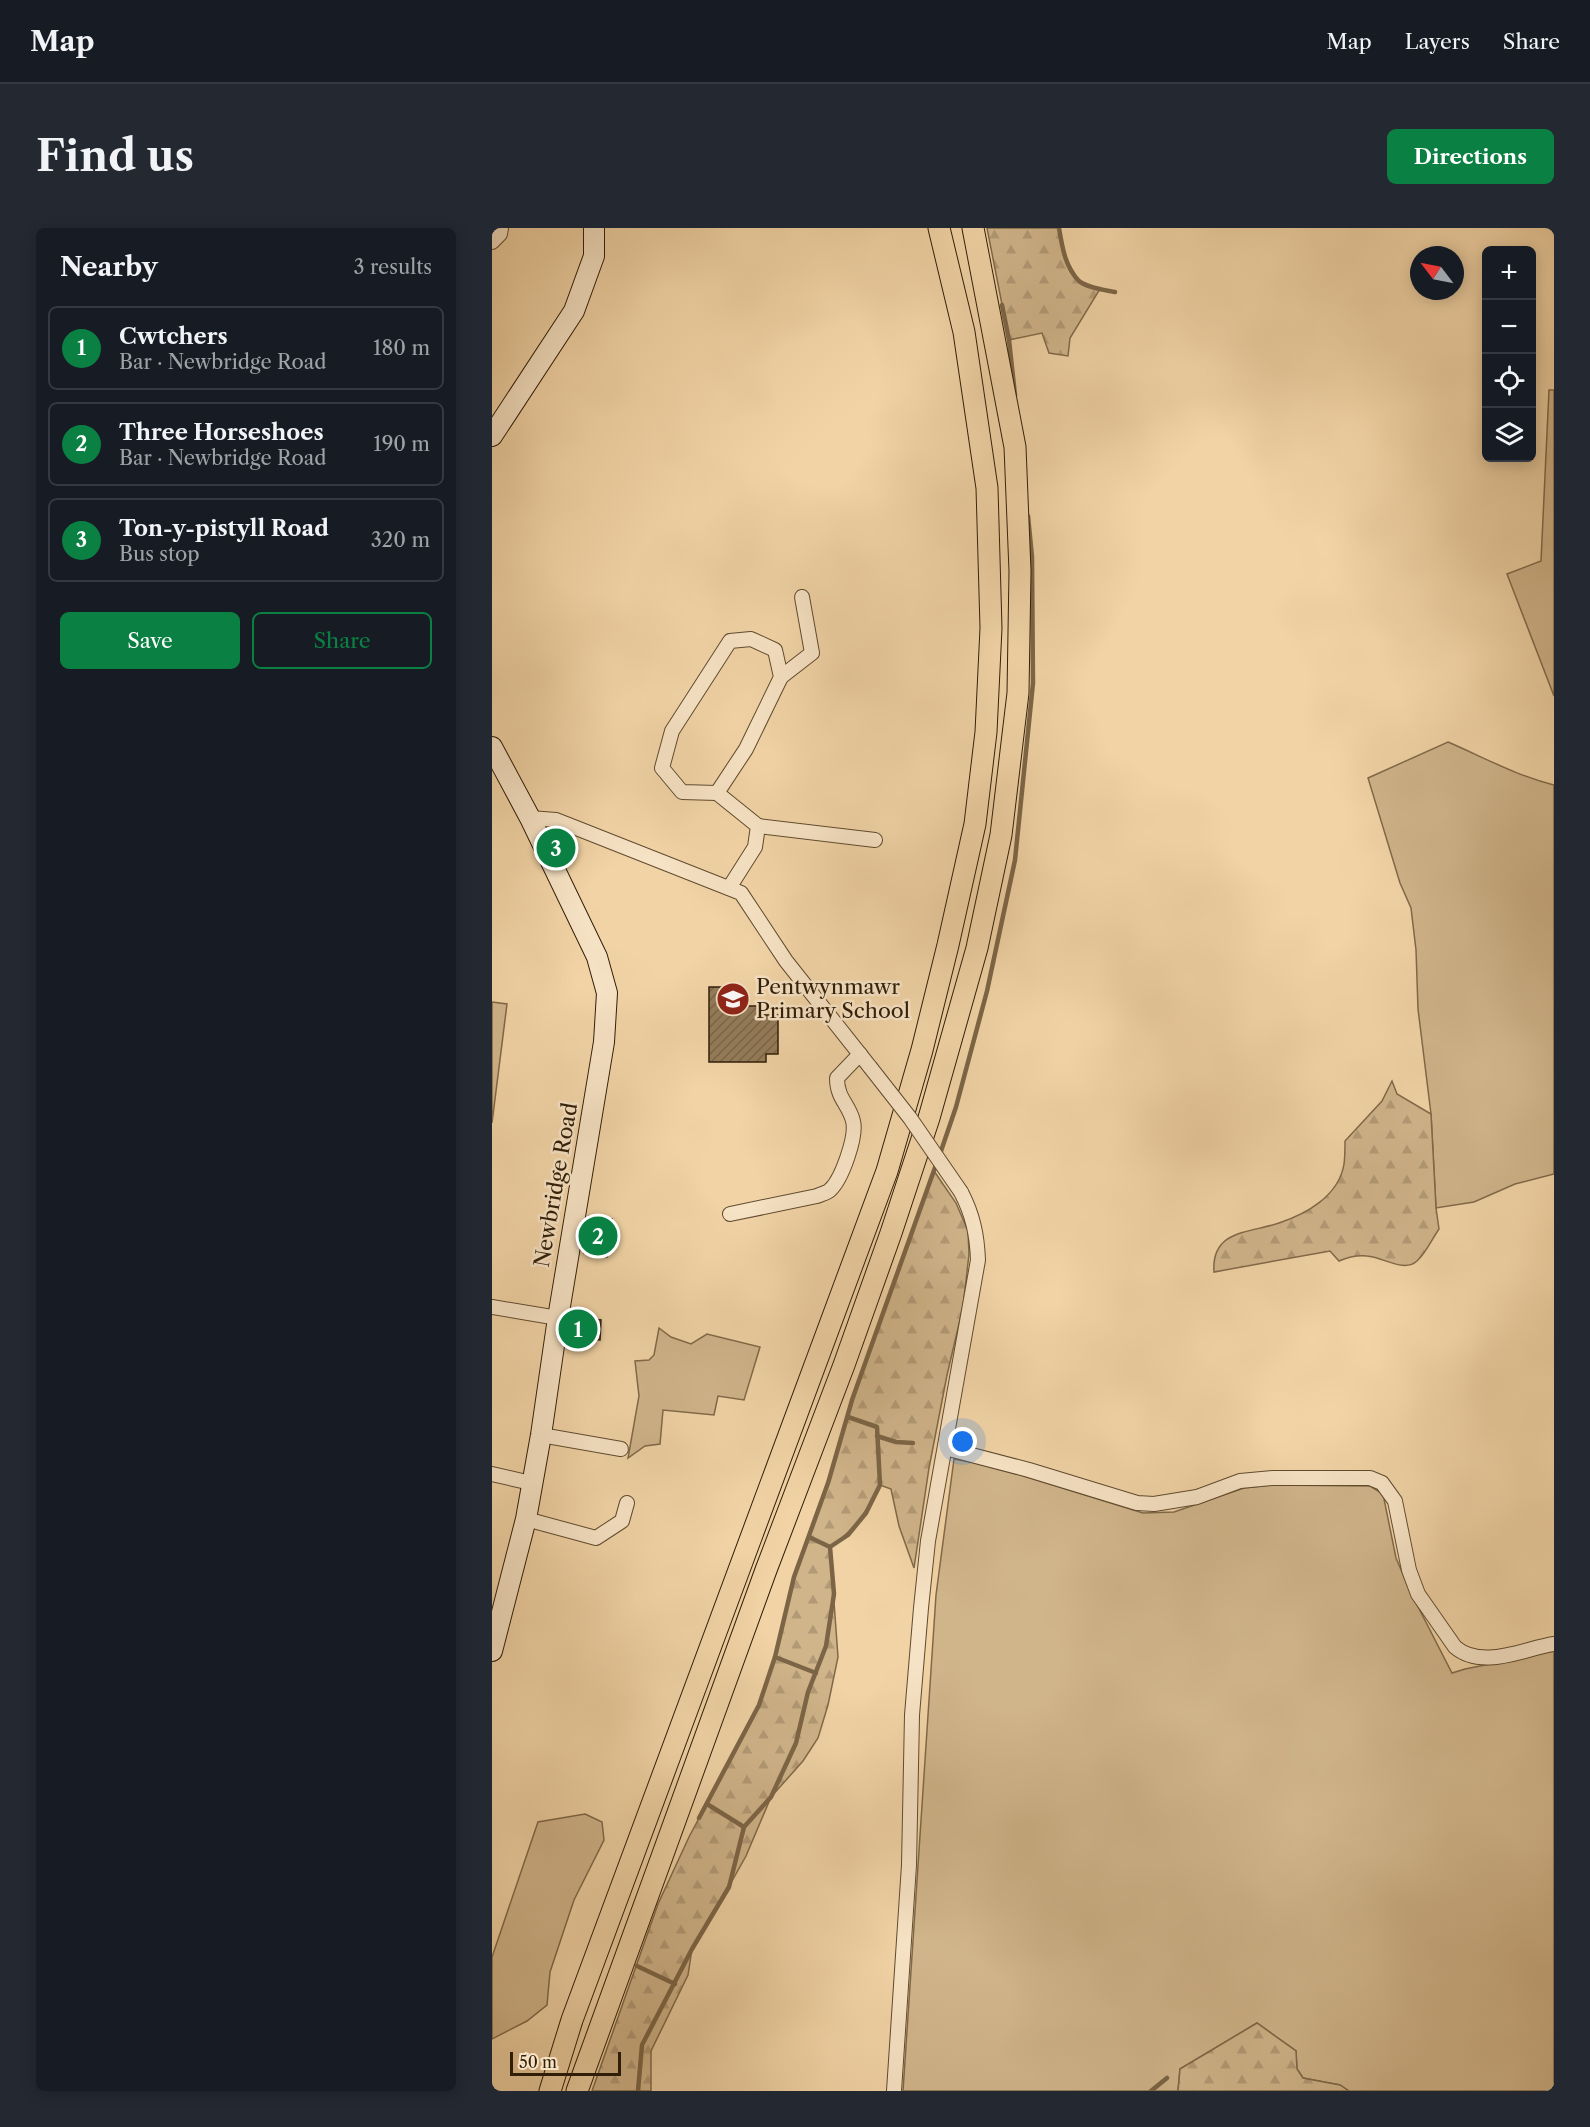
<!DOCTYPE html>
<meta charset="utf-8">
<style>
body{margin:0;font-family:"Libre Caslon Text",serif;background:#242831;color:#f1f3f6}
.controls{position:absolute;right:18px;top:18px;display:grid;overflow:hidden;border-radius:9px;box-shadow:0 3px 15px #0003}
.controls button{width:54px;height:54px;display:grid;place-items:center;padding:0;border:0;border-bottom:2px solid #363941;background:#171b24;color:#f1f3f6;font:30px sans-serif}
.compass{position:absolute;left:918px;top:18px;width:54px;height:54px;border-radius:50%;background:#171b24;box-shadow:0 3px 15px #0003;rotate:302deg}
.scale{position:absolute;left:18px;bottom:15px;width:111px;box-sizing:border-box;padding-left:6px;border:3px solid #301e08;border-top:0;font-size:16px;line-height:21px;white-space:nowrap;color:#301e08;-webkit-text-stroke:4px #f6e2c4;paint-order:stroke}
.you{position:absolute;left:471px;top:1214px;width:21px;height:21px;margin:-15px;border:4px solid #fff;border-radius:50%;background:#1a73e8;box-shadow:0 0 0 9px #1a73e833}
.badge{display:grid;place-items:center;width:39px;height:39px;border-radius:50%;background:#0b8043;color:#fff;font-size:20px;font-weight:700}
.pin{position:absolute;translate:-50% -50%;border:3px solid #fff;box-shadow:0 2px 6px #0006}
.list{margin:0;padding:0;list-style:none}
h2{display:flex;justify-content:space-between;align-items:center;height:78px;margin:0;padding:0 24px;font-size:26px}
h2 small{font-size:20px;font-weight:400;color:#9ea1a6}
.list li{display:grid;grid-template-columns:39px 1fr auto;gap:18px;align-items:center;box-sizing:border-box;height:84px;margin:0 12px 12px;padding:0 12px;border:2px solid #363941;border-radius:9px}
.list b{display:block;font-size:22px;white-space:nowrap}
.list p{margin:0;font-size:20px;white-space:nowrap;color:#9ea1a6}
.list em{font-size:20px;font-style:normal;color:#9ea1a6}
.actions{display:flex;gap:12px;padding:18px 24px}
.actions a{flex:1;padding:14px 0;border:2px solid #0b8043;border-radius:9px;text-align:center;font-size:21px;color:#0b8043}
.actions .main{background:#0b8043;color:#fff}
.icon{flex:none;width:33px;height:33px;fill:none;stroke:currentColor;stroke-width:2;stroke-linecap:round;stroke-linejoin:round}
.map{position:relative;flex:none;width:1062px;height:1863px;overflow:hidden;border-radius:9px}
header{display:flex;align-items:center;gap:36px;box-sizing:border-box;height:84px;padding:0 30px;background:#171b24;border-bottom:2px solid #363941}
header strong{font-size:28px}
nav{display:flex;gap:33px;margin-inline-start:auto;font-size:21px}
.intro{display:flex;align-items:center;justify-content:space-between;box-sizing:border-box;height:144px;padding:0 36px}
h1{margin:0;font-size:42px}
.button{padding:15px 27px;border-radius:9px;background:#0b8043;color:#fff;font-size:21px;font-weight:700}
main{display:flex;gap:36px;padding:0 36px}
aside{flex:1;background:#171b24;border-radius:9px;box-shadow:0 3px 15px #0003}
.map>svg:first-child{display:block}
.grass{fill:#d0b48a;stroke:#806949;stroke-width:1.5}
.forest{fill:url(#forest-firs);stroke:#806949;stroke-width:1.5}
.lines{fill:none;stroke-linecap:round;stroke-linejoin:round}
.stream{stroke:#7c6546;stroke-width:4.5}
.building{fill:url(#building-hatch);stroke:#301e08;stroke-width:1.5}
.street-casing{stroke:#604b2f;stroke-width:16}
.secondary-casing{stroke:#301e08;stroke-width:22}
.primary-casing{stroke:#301e08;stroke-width:23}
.street{stroke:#f6e2c4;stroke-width:14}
.secondary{stroke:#f6e2c4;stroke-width:20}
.primary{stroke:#f1d3a5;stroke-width:21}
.street-bridge-casing{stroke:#604b2f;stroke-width:16;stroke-linecap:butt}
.street-bridge{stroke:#f6e2c4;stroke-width:14}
.labels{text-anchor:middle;stroke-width:5;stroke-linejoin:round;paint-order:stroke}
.poi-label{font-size:21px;fill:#301e08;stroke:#f6e2c4;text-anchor:start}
.street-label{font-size:21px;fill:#301e08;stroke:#f6e2c4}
</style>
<header>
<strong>Map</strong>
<nav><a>Map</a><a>Layers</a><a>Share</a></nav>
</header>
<div class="intro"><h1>Find us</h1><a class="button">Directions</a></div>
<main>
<aside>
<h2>Nearby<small>3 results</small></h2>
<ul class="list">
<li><span class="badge">1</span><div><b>Cwtchers</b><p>Bar · Newbridge Road</p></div><em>180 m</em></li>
<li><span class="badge">2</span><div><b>Three Horseshoes</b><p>Bar · Newbridge Road</p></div><em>190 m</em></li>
<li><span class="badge">3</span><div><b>Ton-y-pistyll Road</b><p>Bus stop</p></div><em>320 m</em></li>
</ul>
<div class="actions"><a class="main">Save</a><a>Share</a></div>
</aside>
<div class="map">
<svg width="1062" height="1863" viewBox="0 0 1062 1863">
<defs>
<pattern id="forest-firs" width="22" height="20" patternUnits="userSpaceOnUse" patternTransform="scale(1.5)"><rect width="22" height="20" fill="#d0b48a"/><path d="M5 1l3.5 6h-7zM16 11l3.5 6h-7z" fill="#b39a76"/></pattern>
<pattern id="building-hatch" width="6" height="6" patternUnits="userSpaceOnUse" patternTransform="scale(1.5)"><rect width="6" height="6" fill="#947c5a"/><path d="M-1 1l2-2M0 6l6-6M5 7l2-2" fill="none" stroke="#796548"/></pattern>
</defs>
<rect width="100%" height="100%" fill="#f1d3a5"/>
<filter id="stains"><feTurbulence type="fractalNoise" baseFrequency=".00333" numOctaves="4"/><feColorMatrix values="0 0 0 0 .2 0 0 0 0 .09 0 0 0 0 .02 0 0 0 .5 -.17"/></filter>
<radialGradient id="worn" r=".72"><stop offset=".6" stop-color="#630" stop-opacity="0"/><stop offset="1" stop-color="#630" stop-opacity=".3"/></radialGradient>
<g class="grass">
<path d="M 1057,162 L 1062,162 L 1062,468 L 1015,346 L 1049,333 Z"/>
<path d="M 956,514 C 991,529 1025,548 1062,557 L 1062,946 L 1023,956 L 982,974 L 944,980 L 939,886 L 926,781 L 924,722 L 919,680 L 908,655 L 876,550 Z"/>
<path d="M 0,774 L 15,776 L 0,895 Z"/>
<path d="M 167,1100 L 179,1109 L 199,1116 L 215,1106 L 268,1119 L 252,1172 L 226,1168 L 222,1187 L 171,1182 L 168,1216 L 153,1218 L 136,1230 L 147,1168 L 143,1133 L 157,1132 L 162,1127 Z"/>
<path d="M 462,1231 L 496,1237 L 651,1285 L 682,1284 L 752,1260 L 779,1257 L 878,1258 L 891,1266 L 904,1330 L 920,1367 L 960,1445 L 973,1441 L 1062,1423 L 1062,1863 L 857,1863 L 848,1857 L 811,1850 L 805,1841 L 804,1823 L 765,1795 L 688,1841 L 686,1863 L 411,1863 L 444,1367 Z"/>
<path d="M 93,1586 L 110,1594 L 112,1612 L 82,1672 L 58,1744 L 55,1777 L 35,1793 L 0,1811 L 0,1729 L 46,1594 Z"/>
</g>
<g class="forest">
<path d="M 495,0 L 567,0 L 571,26 L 587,53 L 608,61 L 578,110 L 576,128 L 557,125 L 550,105 L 517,112 Z"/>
<path d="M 900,853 L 905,866 L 939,886 L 944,980 L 947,1001 C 940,1011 934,1025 925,1033 C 912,1045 891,1029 875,1028 C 864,1027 856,1029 847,1033 L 838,1023 L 722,1044 C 719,1001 759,1005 787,995 C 814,986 847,968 852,936 C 853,929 853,921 853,913 L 890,873 Z"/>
<path d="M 442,943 L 464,975 L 476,1003 L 477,1026 L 471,1079 L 455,1147 L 437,1240 L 422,1340 L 407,1298 L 399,1261 L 388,1257 C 374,1284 364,1301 338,1319 L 346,1429 L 336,1477 L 326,1510 L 311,1533 L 279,1569 L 254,1628 L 222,1685 L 200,1721 L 196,1747 L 159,1823 L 159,1863 L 100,1863 L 166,1676 L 197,1609 L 267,1477 L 283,1429 L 302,1349 L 336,1255 L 360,1172 Z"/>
<path d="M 765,1795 L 804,1823 L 805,1841 L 811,1850 L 848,1857 L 857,1863 L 686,1863 L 688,1841 Z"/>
</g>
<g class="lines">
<g class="stream">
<path d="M 567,0 C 570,18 573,39 587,53 C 595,60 613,62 623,64"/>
<path d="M 510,77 L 517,112 L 523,167"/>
<path d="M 448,926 L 464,879 L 495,763 L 523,632 L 541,455 L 540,329 L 536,288"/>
<path d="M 385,1208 L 404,1214 L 421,1215"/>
<path d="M 317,1309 L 338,1319"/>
<path d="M 283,1429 L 324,1445"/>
<path d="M 215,1576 L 252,1599"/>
<path d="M 207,1590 L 267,1477 L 283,1429 L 302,1349 L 336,1255 L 360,1172 L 445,934"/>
<path d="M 145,1738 L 183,1756"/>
<path d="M 146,1863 L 150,1817 L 200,1721 L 237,1659 L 252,1599 L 279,1569 L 304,1515 L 316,1464 L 334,1418 L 342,1366 L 338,1319 L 356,1307 L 374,1285 L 388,1257 L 385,1199 L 356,1189"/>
<path d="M 659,1863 L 675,1850"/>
</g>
</g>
<g class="building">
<path d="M 217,759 L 237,759 L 237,778 L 269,778 L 269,787 L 286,787 L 286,826 L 274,826 L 274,834 L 217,834 Z"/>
<path d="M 97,988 L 120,991 L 115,1029 L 92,1025 Z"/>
<path d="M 81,1089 L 109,1092 L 108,1112 L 80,1110 Z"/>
</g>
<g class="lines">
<g class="street-casing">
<g id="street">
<path d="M 0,14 L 8,6 L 9,0"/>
<path d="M 259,411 L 283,422 L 289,449 L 254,521 L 225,565 L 190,564 L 170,540 L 180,503 L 238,413 Z"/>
<path d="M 289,449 L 320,425 L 310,369"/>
<path d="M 225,565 L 266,598 L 263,619 L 237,660"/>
<path d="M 38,590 L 64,592 L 249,665 L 294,733 L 378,839"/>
<path d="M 266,598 L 383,612"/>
<path d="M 238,986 L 325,968 C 329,966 335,965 338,962 C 350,951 365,908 361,893 C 357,876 345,871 345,850 L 368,826"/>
<path d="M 0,1079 L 66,1090"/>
<path d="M 49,1207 L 129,1221"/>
<path d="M 453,1220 L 537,1242 L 645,1275 L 662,1276 L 705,1269 L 748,1253 L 781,1250 L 878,1250 L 890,1255 L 903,1273 L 917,1342 L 926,1366 L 963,1419 C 990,1442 1031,1421 1062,1416"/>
<path d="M 0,1246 L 39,1255"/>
<path d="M 34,1291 L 104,1310 L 130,1293 L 135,1275"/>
<path d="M 402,1863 L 417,1637 L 420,1487 L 429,1380 L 436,1313 L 486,1032 C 485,1007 481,987 469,964"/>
</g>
</g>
<g class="secondary-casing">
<g id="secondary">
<path d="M 0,208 L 82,83 L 102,28 L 102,0"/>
<path d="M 0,519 L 38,590 L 105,729 L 115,765 L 112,814 L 66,1090 L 49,1207 L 34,1291 L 0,1423"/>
</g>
</g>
<g class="primary-casing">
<g id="primary">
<path d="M 58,1863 L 80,1792 L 395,943 L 430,822 L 456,717 L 483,596 L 494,504 L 499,400 L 495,260 L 472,104 L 447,0"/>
<path d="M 85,1863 L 274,1342 L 352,1137 L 399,1005 L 437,890 L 485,720 L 509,607 L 526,465 L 528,343 L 523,219 L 481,0"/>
</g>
</g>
<use href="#street" class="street"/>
<use href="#secondary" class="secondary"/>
<use href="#primary" class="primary"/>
<g class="street-bridge-casing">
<path id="street-bridge" d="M 378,839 L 418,890 L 469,964"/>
</g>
<use href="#street-bridge" class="street-bridge"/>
</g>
<defs>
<g id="school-disc" transform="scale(1.725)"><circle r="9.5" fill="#8f2418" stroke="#f6e2c4"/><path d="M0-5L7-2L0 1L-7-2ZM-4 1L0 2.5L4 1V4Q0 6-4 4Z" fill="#fff"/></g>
</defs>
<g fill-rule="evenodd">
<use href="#school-disc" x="241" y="771"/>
</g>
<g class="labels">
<g class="poi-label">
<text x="264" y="766">Pentwynmawr<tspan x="264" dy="24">Primary School</tspan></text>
</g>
<g class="street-label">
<text transform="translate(64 957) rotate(-80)" y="7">Newbridge Road</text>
</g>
</g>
<rect width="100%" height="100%" filter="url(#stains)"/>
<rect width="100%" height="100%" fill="url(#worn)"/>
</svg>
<div class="controls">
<button>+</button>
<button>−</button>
<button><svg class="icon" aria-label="locate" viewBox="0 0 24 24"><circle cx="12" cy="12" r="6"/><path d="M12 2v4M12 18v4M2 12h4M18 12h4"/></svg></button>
<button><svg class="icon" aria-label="layers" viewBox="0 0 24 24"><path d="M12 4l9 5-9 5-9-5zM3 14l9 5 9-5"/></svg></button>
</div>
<svg class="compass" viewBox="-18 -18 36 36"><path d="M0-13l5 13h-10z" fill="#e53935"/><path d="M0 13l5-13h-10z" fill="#9ea1a6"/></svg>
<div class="scale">50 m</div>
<div class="you"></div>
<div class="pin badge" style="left:86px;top:1101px">1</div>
<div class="pin badge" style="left:106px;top:1008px">2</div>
<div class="pin badge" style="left:64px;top:620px">3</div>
</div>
</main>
